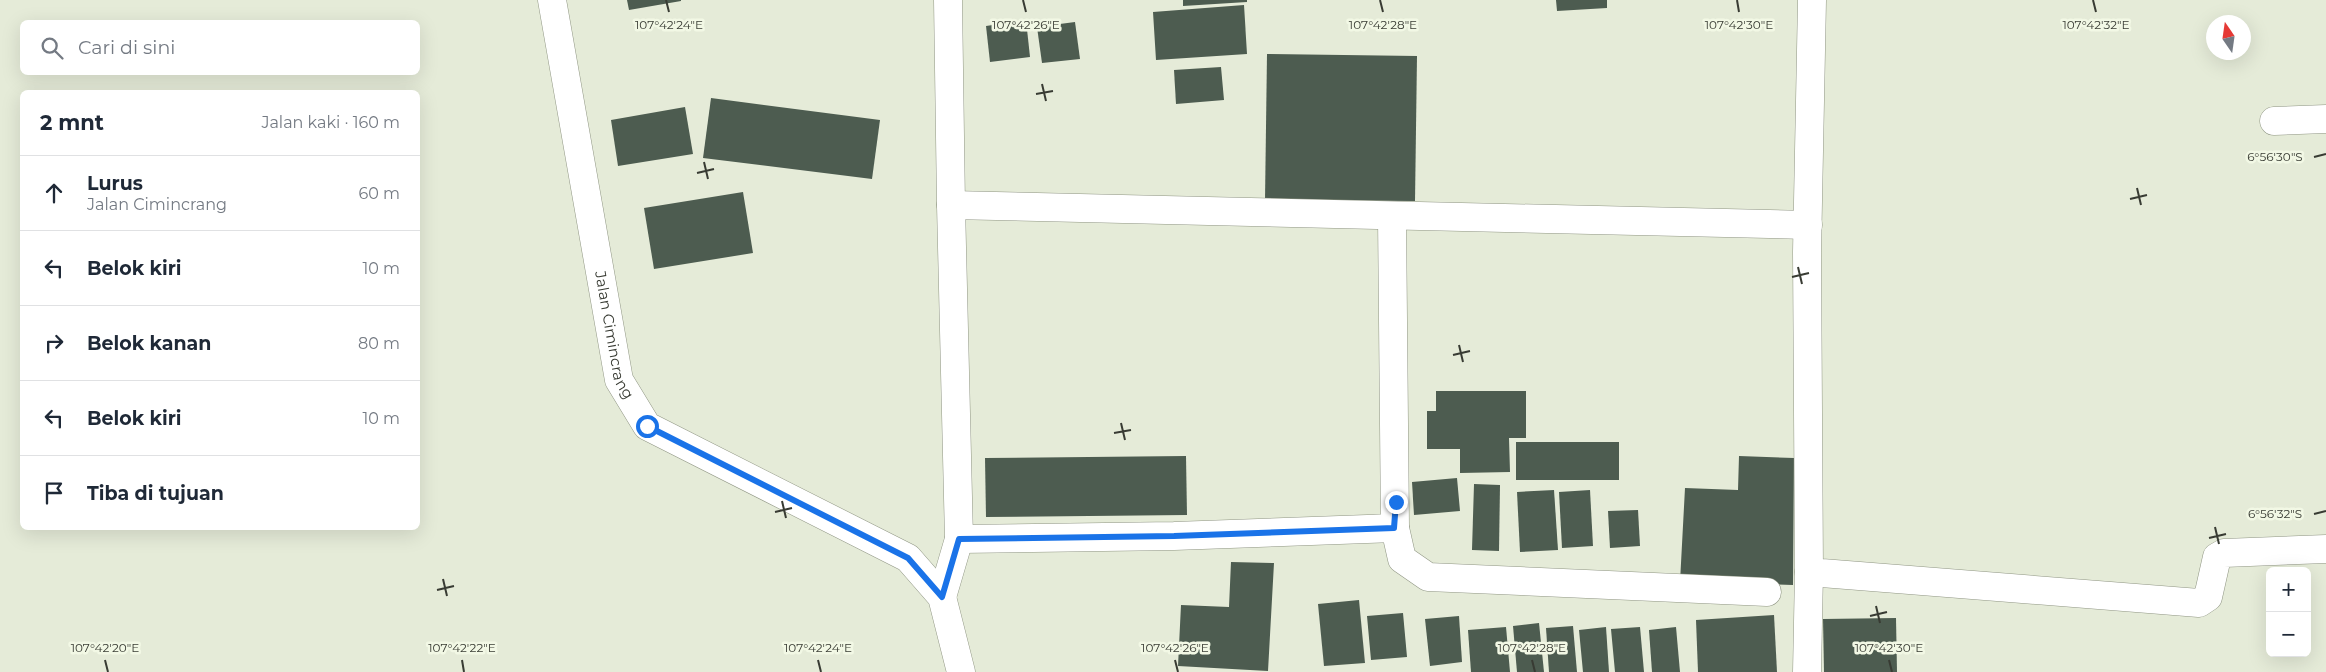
<!DOCTYPE html>
<html lang="id">
<meta charset="utf-8">
<style>
body{margin:0;font-family:Montserrat,sans-serif;background:#f2f2f3;color:#1f2937}
.controls{position:absolute;right:15px;bottom:15px;display:grid;overflow:hidden;border-radius:8px;box-shadow:0 5px 20px #0002}
.controls button{width:45px;height:45px;display:grid;place-items:center;padding:0;border:0;border-bottom:1px solid #e0e1e3;background:#fff;color:#1f2937;font:25px sans-serif}
.compass{position:absolute;left:2206px;top:15px;width:45px;height:45px;border-radius:50%;background:#fff;box-shadow:0 5px 20px #0002;rotate:347deg}
.stop{position:absolute;width:15px;height:15px;margin:-11px;border:4px solid #1a73e8;border-radius:50%;background:#fff}
.stop.end{background:#1a73e8;border-color:#fff;box-shadow:0 1px 5px #0008}
.list{margin:0;padding:0;list-style:none}
h2{display:flex;justify-content:space-between;align-items:center;height:65px;margin:0;padding:0 20px;font-size:21px}
h2 small{font-size:16px;font-weight:400;color:#747a83}
.list li{display:grid;grid-template-columns:32px 1fr auto;gap:15px;align-items:center;box-sizing:border-box;height:75px;padding:0 20px;border-top:1px solid #e0e1e3}
.list b{display:block;font-size:19px;white-space:nowrap}
.list p{margin:0;font-size:16px;white-space:nowrap;color:#747a83}
.list em{font-size:16px;font-style:normal;color:#747a83}
.icon{flex:none;width:28px;height:28px;fill:none;stroke:currentColor;stroke-width:2;stroke-linecap:round;stroke-linejoin:round}
.map{position:relative;flex:none;width:2326px;height:672px;overflow:hidden}
.search{position:absolute;background:#fff;box-shadow:0 5px 20px #0002;left:20px;top:20px;width:400px;height:55px;display:flex;align-items:center;gap:12px;box-sizing:border-box;padding:0 18px;border-radius:8px;color:#747a83;font-size:19px}
.panel{position:absolute;background:#fff;box-shadow:0 5px 20px #0002;left:20px;top:90px;width:400px;height:440px;border-radius:8px}
.map>svg:first-child{display:block}
.building{fill:#4d5c50}
.lines{fill:none;stroke-linecap:round;stroke-linejoin:round}
.minor-casing{stroke:#909684;stroke-width:29}
.major-casing{stroke:#909684;stroke-width:29}
.minor{stroke:#fff;stroke-width:28}
.major{stroke:#fff;stroke-width:28}
.route{stroke:#1a73e8;stroke-width:6}
.ticks{fill:none;stroke:#383b33;stroke-width:2}
.labels{text-anchor:middle;stroke-width:5;stroke-linejoin:round;paint-order:stroke}
.street-label{font-size:15px;fill:#383b33;stroke:#f2f8e5}
.ticks-label{font-size:12px;text-anchor:middle;fill:#383b33;stroke:#f2f8e5;stroke-width:5;stroke-linejoin:round;paint-order:stroke}
</style>
<div class="map">
<svg width="2326" height="672" viewBox="0 0 2326 672">
<rect width="100%" height="100%" fill="#e5ebd8"/>
<g class="building">
<path d="M 627,0 L 681,0 L 681,1 L 629,10 Z"/>
<path d="M 1183,0 L 1247,0 L 1247,2 L 1183,6 Z"/>
<path d="M 1556,0 L 1607,0 L 1607,8 L 1557,11 Z"/>
<path d="M 1244,5 L 1247,54 L 1156,60 L 1153,12 Z"/>
<path d="M 1026,20 L 1030,57 L 990,62 L 986,26 Z"/>
<path d="M 1075,22 L 1080,59 L 1042,63 L 1037,27 Z"/>
<path d="M 1267,54 L 1417,56 L 1415,201 L 1265,200 Z"/>
<path d="M 1221,67 L 1224,100 L 1176,104 L 1174,70 Z"/>
<path d="M 711,98 L 880,120 L 872,179 L 703,158 Z"/>
<path d="M 685,107 L 693,154 L 618,166 L 611,120 Z"/>
<path d="M 743,192 L 753,253 L 654,269 L 644,208 Z"/>
<path d="M 1436,391 L 1526,391 L 1526,438 L 1509,438 L 1510,472 L 1460,473 L 1460,449 L 1427,449 L 1427,411 L 1436,411 Z"/>
<rect x="1516" y="442" width="103" height="38"/>
<path d="M 1186,456 L 1187,515 L 986,517 L 985,458 Z"/>
<path d="M 1739,456 L 1794,458 L 1793,585 L 1680,582 L 1685,488 L 1738,490 Z"/>
<path d="M 1457,478 L 1460,511 L 1414,515 L 1412,482 Z"/>
<path d="M 1474,484 L 1500,485 L 1499,551 L 1472,550 Z"/>
<path d="M 1554,490 L 1558,550 L 1520,552 L 1517,492 Z"/>
<path d="M 1590,490 L 1593,546 L 1562,548 L 1559,492 Z"/>
<path d="M 1638,510 L 1640,546 L 1610,548 L 1608,511 Z"/>
<path d="M 1231,562 L 1274,563 L 1268,671 L 1178,666 L 1181,605 L 1229,607 Z"/>
<path d="M 1359,600 L 1365,663 L 1324,666 L 1318,604 Z"/>
<path d="M 1403,613 L 1407,657 L 1371,660 L 1367,616 Z"/>
<path d="M 1774,615 L 1777,672 L 1698,672 L 1696,620 Z"/>
<path d="M 1459,616 L 1462,662 L 1430,666 L 1425,619 Z"/>
<path d="M 1896,618 L 1897,672 L 1824,672 L 1823,619 Z"/>
<path d="M 1539,623 L 1544,672 L 1517,672 L 1513,626 Z"/>
<path d="M 1573,626 L 1577,672 L 1549,672 L 1546,628 Z"/>
<path d="M 1506,627 L 1510,672 L 1471,672 L 1468,630 Z"/>
<path d="M 1606,627 L 1609,672 L 1583,672 L 1579,630 Z"/>
<path d="M 1640,627 L 1644,672 L 1615,672 L 1611,629 Z"/>
<path d="M 1676,627 L 1680,672 L 1652,672 L 1649,630 Z"/>
</g>
<g class="lines">
<g class="minor-casing">
<g id="minor">
<path d="M 1812,0 L 1807,252 L 1809,572 L 2199,603 L 2208,597 L 2217,557 L 2224,553 L 2326,549"/>
<path d="M 2274,121 L 2326,119"/>
<path d="M 951,205 L 1808,225"/>
<path d="M 1395,528 L 1402,559 L 1428,577 L 1767,592"/>
<path d="M 959,539 L 1174,536 L 1395,528 L 1392,217"/>
<path d="M 942,597 L 959,539 L 951,205 L 948,0"/>
<path d="M 1807,672 L 1809,572"/>
</g>
</g>
<g class="major-casing">
<g id="major">
<path id="s1" d="M 552,0 L 619,380 L 647,426 L 908,558 L 942,597 L 961,672"/>
</g>
</g>
<use href="#minor" class="minor"/>
<use href="#major" class="major"/>
</g>
<g class="lines">
<path class="route" d="M 647,426 L 908,558 L 942,597 L 959,539 L 1174,536 L 1394,528 L 1396,502"/>
</g>
<path class="ticks" d="M 666,0 L 669,12M 1023,0 L 1026,12M 1380,0 L 1383,12M 1737,0 L 1739,12M 2093,0 L 2096,12M 1042,84 L 1046,101M 1036,94 L 1053,91M 2314,157 L 2326,154M 704,162 L 708,179M 697,173 L 714,169M 2137,188 L 2141,205M 2130,199 L 2147,195M 1798,267 L 1802,284M 1792,277 L 1809,273M 1459,345 L 1463,362M 1453,355 L 1470,351M 1121,423 L 1125,440M 1114,433 L 1131,430M 782,501 L 786,518M 775,512 L 792,508M 2314,514 L 2326,511M 2215,527 L 2219,544M 2209,538 L 2226,534M 443,579 L 447,596M 437,590 L 454,586M 1876,606 L 1880,623M 1870,616 L 1887,612M 105,660 L 108,672M 462,660 L 464,672M 818,660 L 821,672M 1175,660 L 1178,672M 1532,660 L 1535,672M 1889,660 L 1892,672"/>
<g class="labels">
<g class="street-label">
<text dy="5" stroke="none"><textPath href="#s1" startOffset="341">Jalan Cimincrang</textPath></text>
</g>
</g>
<g class="ticks-label">
<text x="669" y="29">107°42'24"E</text>
<text x="1026" y="29">107°42'26"E</text>
<text x="1383" y="29">107°42'28"E</text>
<text x="1739" y="29">107°42'30"E</text>
<text x="2096" y="29">107°42'32"E</text>
<text x="2275" y="161">6°56'30"S</text>
<text x="2275" y="518">6°56'32"S</text>
<text x="105" y="652">107°42'20"E</text>
<text x="462" y="652">107°42'22"E</text>
<text x="818" y="652">107°42'24"E</text>
<text x="1175" y="652">107°42'26"E</text>
<text x="1532" y="652">107°42'28"E</text>
<text x="1889" y="652">107°42'30"E</text>
</g>
</svg>
<div class="controls">
<button>+</button>
<button>−</button>
</div>
<svg class="compass" viewBox="-18 -18 36 36"><path d="M0-13l5 13h-10z" fill="#e53935"/><path d="M0 13l5-13h-10z" fill="#747a83"/></svg>
<div class="stop" style="left:647px;top:426px"></div>
<div class="stop end" style="left:1396px;top:502px"></div>
<div class="search"><svg class="icon" aria-label="search" viewBox="0 0 24 24"><circle cx="10" cy="10" r="6"/><path d="M15 15l6 6"/></svg>Cari di sini</div>
<section class="panel">
<h2>2 mnt<small>Jalan kaki · 160 m</small></h2>
<ul class="list">
<li><svg class="icon" aria-label="ahead" viewBox="0 0 24 24"><path d="M12 20V5M6 11l6-6 6 6"/></svg><div><b>Lurus</b><p>Jalan Cimincrang</p></div><em>60 m</em></li>
<li><svg class="icon" aria-label="left" viewBox="0 0 24 24"><path d="M17 20v-9H6M10 6l-5 5 5 5"/></svg><div><b>Belok kiri</b></div><em>10 m</em></li>
<li><svg class="icon" aria-label="right" viewBox="0 0 24 24"><path d="M7 20v-9h11M14 6l5 5-5 5"/></svg><div><b>Belok kanan</b></div><em>80 m</em></li>
<li><svg class="icon" aria-label="left" viewBox="0 0 24 24"><path d="M17 20v-9H6M10 6l-5 5 5 5"/></svg><div><b>Belok kiri</b></div><em>10 m</em></li>
<li><svg class="icon" aria-label="arrive" viewBox="0 0 24 24"><path d="M6 21V4h12l-3 4 3 4H6"/></svg><div><b>Tiba di tujuan</b></div></li>
</ul>
</section>
</div>
